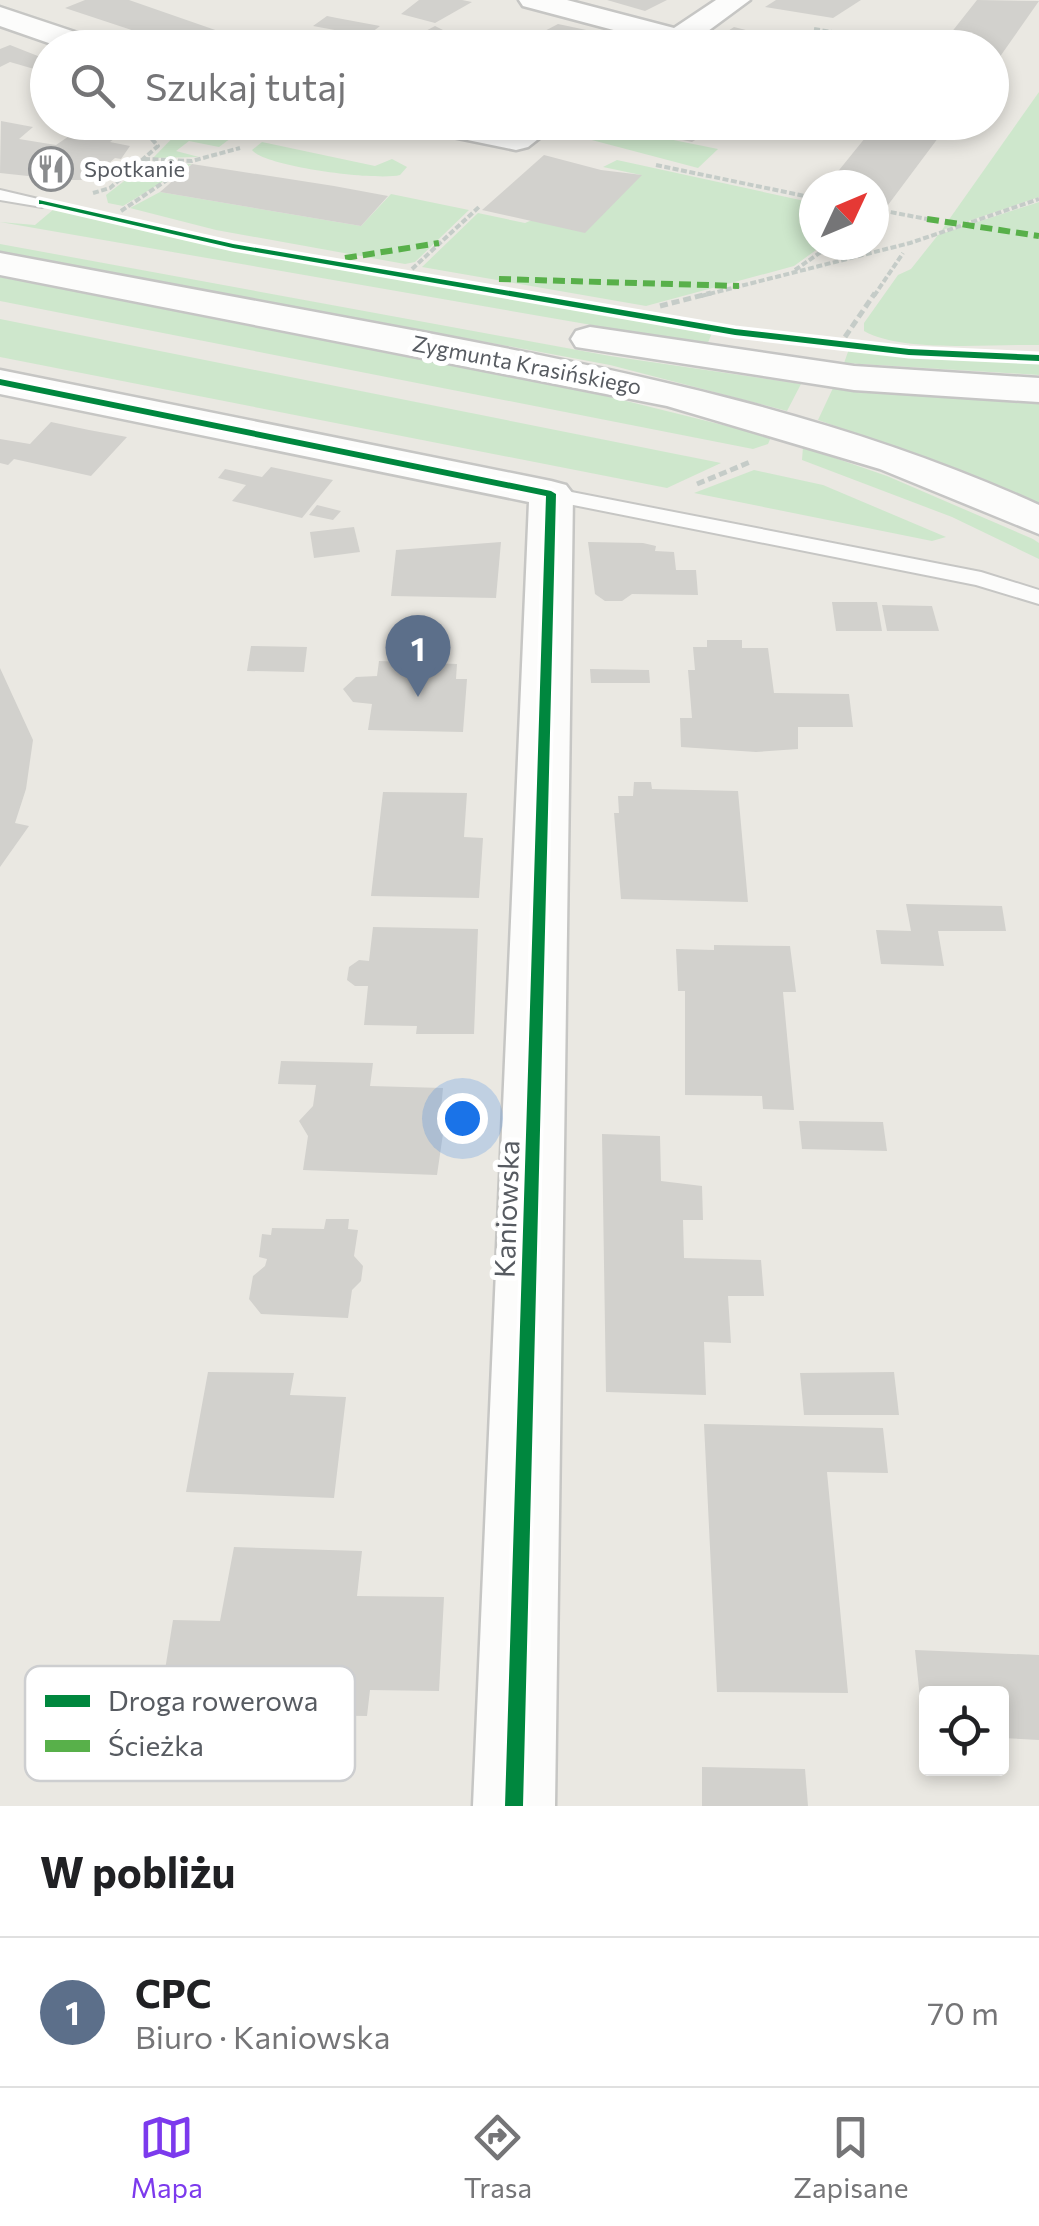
<!DOCTYPE html>
<html lang="pl">
<meta charset="utf-8">
<style>
body{margin:0;font-family:Commissioner,sans-serif;background:#f6f6f6;color:#202124}
.controls{position:absolute;right:30px;bottom:30px;display:grid;overflow:hidden;border-radius:10px;box-shadow:0 5px 15px #0003}
.controls button{width:90px;height:90px;display:grid;place-items:center;padding:0;border:0;border-bottom:2px solid #e0e0e0;background:#fff;color:#202124;font:50px sans-serif}
.compass{position:absolute;left:799px;top:170px;width:90px;height:90px;border-radius:50%;background:#fff;box-shadow:0 5px 15px #0003;rotate:46deg}
.you{position:absolute;left:462px;top:1118px;width:35px;height:35px;margin:-25px;border:8px solid #fff;border-radius:50%;background:#1a73e8;box-shadow:0 0 0 15px #1a73e833}
.badge{display:grid;place-items:center;width:65px;height:65px;border-radius:50%;background:#7c3aed;color:#fff;font-size:32px;font-weight:700}
.pin{position:absolute;translate:-50% -82px;filter:drop-shadow(0 2px 5px #0008)}
.pin::after{content:'';position:absolute;top:52px;width:35px;height:30px;background:inherit;clip-path:polygon(0 0,100% 0,50% 100%)}
.list{margin:0;padding:0;list-style:none}
h2{display:flex;justify-content:space-between;align-items:center;height:130px;margin:0;padding:0 40px;font-size:42px}
h2 small{font-size:32px;font-weight:400;color:#757577}
.list li{display:grid;grid-template-columns:65px 1fr auto;gap:30px;align-items:center;box-sizing:border-box;height:150px;padding:0 40px;border-top:2px solid #e0e0e0}
.list b{display:block;font-size:38px;white-space:nowrap}
.list p{margin:0;font-size:32px;white-space:nowrap;color:#757577}
.list em{font-size:32px;font-style:normal;color:#757577}
.icon{flex:none;width:55px;height:55px;fill:none;stroke:currentColor;stroke-width:2;stroke-linecap:round;stroke-linejoin:round}
.map{position:relative;flex:none;width:1039px;height:1806px;overflow:hidden}
.search{position:absolute;background:#fff;box-shadow:0 5px 15px #0003;left:30px;right:30px;top:30px;height:110px;display:flex;align-items:center;gap:25px;box-sizing:border-box;padding:0 35px;border-radius:55px;color:#757577;font-size:38px}
.sheet{height:280px;background:#fff}
nav{display:flex;justify-content:space-around;align-items:center;box-sizing:border-box;height:140px;border-top:2px solid #e0e0e0;background:#fff;font-size:28px;color:#757577}
nav a{display:grid;justify-items:center;gap:5px}
nav .on{color:#7c3aed}
.map>svg:first-child{display:block}
.green{fill:#cee7cc}
.building{fill:#d2d1cd}
.lines{fill:none;stroke-linecap:round;stroke-linejoin:round}
.lane-casing{stroke:#c6c6c4;stroke-width:4}
.street-casing{stroke:#c6c6c4;stroke-width:5}
.secondary-casing{stroke:#c5c5c4;stroke-width:5}
.path-far1{stroke:#c5ccc8;stroke-width:4;stroke-dasharray:6 2.5;stroke-linecap:butt}
.path{stroke:#c5ccc8;stroke-width:5;stroke-dasharray:8 4;stroke-linecap:butt}
.lane{fill:#fcfcfb;fill-rule:evenodd}
.street{fill:#fcfcfb;fill-rule:evenodd}
.secondary{fill:#fcfcfb;fill-rule:evenodd}
.quiet{stroke:#58b04a;stroke-width:6;stroke-dasharray:12 6;stroke-linecap:butt}
.cycleway-casing{stroke:#fff;stroke-width:7}
.cycleway{fill:#00873e;fill-rule:evenodd}
.labels{text-anchor:middle;stroke-width:10;stroke-linejoin:round;paint-order:stroke}
.far-poi-label{font-size:22px;fill:#575b61;stroke:#fff;text-anchor:start}
.far-street-label{font-size:22px;fill:#575b61;stroke:#fff}
.street-label{font-size:28px;fill:#575b61;stroke:#fff}
.key{fill:#fff;stroke:#cdced0;stroke-width:2.5}
.key-label{font-size:28px;fill:#575b61}
</style>
<div class="map">
<svg width="1039" height="1806" viewBox="0 0 1039 1806">
<rect width="100%" height="100%" fill="#eae8e2"/>
<g class="green">
<path d="M 1039,92 L 1039,197 L 942,230 L 948,221 Z"/>
<path d="M 188,122 L 251,122 L 251,123 L 219,147 L 189,141 L 176,151 L 199,157 L 153,158 Z"/>
<path d="M 589,123 L 718,149 L 698,168 L 569,134 Z"/>
<path d="M 262,142 L 375,166 L 392,159 L 407,167 L 400,175 C 377,181 265,167 252,150 Z"/>
<path d="M 617,160 L 814,203 L 814,245 L 823,245 L 794,266 L 646,306 L 422,267 L 478,213 L 525,223 L 641,175 L 603,167 Z"/>
<path d="M 149,162 L 192,164 L 123,206 L 108,203 L 106,195 Z"/>
<path d="M 160,192 L 361,226 L 391,194 L 469,210 L 415,262 L 405,264 L 216,230 L 130,208 Z"/>
<path d="M 1039,202 L 1039,345 C 993,344 902,353 864,331 L 864,323 L 898,275 L 911,269 L 938,235 Z"/>
<path d="M 54,209 L 230,248 L 712,333 L 707,345 L 0,222 L 35,225 Z"/>
<path d="M 0,244 L 610,356 L 801,384 L 787,411 L 610,365 L 0,252 Z"/>
<path d="M 0,277 L 558,384 L 771,437 L 768,444 L 753,449 L 0,301 Z"/>
<path d="M 0,319 L 721,463 L 667,488 L 0,357 Z"/>
<path d="M 849,349 L 1039,362 L 1039,375 L 844,363 Z"/>
<path d="M 833,388 L 1039,402 L 1039,506 L 934,461 L 818,420 Z"/>
<path d="M 803,447 L 887,476 L 1033,539 L 1039,543 L 1039,559 L 952,517 L 802,460 Z"/>
<path d="M 754,470 L 823,485 L 946,537 L 932,541 L 694,493 Z"/>
</g>
<g class="building">
<path d="M 85,0 L 129,0 L 221,32 L 277,38 L 264,48 L 186,48 L 65,8 Z"/>
<path d="M 419,0 L 462,0 L 472,2 L 435,23 L 401,14 Z"/>
<path d="M 607,0 L 667,0 L 645,11 Z"/>
<path d="M 776,0 L 861,0 L 833,18 L 765,7 Z"/>
<path d="M 977,0 L 1039,1 L 992,68 L 992,48 L 939,48 Z"/>
<path d="M 327,16 L 337,18 L 380,26 L 367,36 L 313,26 Z"/>
<path d="M 558,24 L 591,31 L 584,35 L 603,40 L 590,48 L 542,48 L 513,38 L 525,32 L 537,35 Z"/>
<path d="M 435,26 L 445,31 L 463,32 L 449,40 L 420,34 Z"/>
<path d="M 734,27 L 746,30 L 802,39 L 790,48 L 705,46 Z"/>
<path d="M 10,45 L 48,60 L 48,73 L 10,62 L 0,67 L 0,49 Z"/>
<path d="M 1,121 L 33,127 L 19,139 L 56,145 L 75,132 L 52,128 L 59,122 L 135,122 L 110,142 L 130,146 L 121,159 L 115,158 L 89,180 L 65,180 L 0,173 Z"/>
<path d="M 593,122 L 667,122 L 709,131 L 692,142 Z"/>
<path d="M 878,122 L 950,122 L 888,205 L 874,202 L 874,185 L 827,185 Z"/>
<path d="M 544,155 L 601,170 L 642,175 L 585,233 L 482,210 Z"/>
<path d="M 192,164 L 334,186 L 388,196 L 361,226 L 160,192 Z"/>
<path d="M 51,422 L 89,430 L 127,437 L 91,476 L 14,459 L 8,465 L 0,463 L 0,439 L 30,444 Z"/>
<path d="M 271,467 L 333,480 L 302,518 L 232,501 L 246,485 L 218,478 L 225,469 L 262,477 Z"/>
<path d="M 317,505 L 341,511 L 333,520 L 309,515 Z"/>
<path d="M 354,527 L 360,552 L 314,558 L 310,532 Z"/>
<path d="M 501,542 L 496,598 L 391,596 L 396,550 Z"/>
<path d="M 588,542 L 643,543 L 656,546 L 655,551 L 674,552 L 676,570 L 696,570 L 698,595 L 632,594 L 622,601 L 605,601 L 595,594 Z"/>
<path d="M 832,602 L 877,602 L 882,631 L 836,631 Z"/>
<path d="M 882,605 L 932,606 L 939,631 L 887,631 Z"/>
<path d="M 707,640 L 742,640 L 742,648 L 768,648 L 774,693 L 849,694 L 853,727 L 798,727 L 798,749 L 756,752 L 681,747 L 680,718 L 692,718 L 688,670 L 695,670 L 693,647 L 707,647 Z"/>
<path d="M 251,646 L 307,647 L 304,672 L 247,671 Z"/>
<path d="M 379,661 L 457,664 L 456,679 L 467,679 L 463,732 L 368,730 L 372,704 L 353,702 L 343,689 L 356,677 L 377,676 Z"/>
<path d="M 0,668 L 33,740 L 26,789 L 15,823 L 29,826 L 0,867 Z"/>
<path d="M 590,669 L 649,670 L 650,683 L 591,683 Z"/>
<path d="M 634,782 L 651,782 L 652,789 L 738,791 L 748,902 L 621,899 L 614,813 L 619,813 L 618,796 L 633,796 Z"/>
<path d="M 383,792 L 467,793 L 464,837 L 483,838 L 479,898 L 371,896 Z"/>
<path d="M 906,904 L 1002,906 L 1006,931 L 938,931 L 944,966 L 881,964 L 876,930 L 911,931 Z"/>
<path d="M 373,927 L 478,929 L 474,1034 L 416,1034 L 417,1026 L 364,1025 L 368,986 L 355,986 L 347,980 L 349,967 L 359,960 L 369,961 Z"/>
<path d="M 714,945 L 790,946 L 796,992 L 783,992 L 794,1110 L 763,1109 L 762,1096 L 685,1095 L 685,991 L 678,991 L 676,949 L 714,950 Z"/>
<path d="M 281,1061 L 373,1063 L 370,1086 L 443,1088 L 440,1120 L 445,1120 L 437,1175 L 303,1170 L 308,1136 L 299,1121 L 313,1106 L 316,1085 L 278,1084 Z"/>
<path d="M 799,1121 L 883,1122 L 887,1151 L 802,1149 Z"/>
<path d="M 602,1134 L 660,1136 L 661,1181 L 702,1186 L 703,1220 L 683,1220 L 684,1258 L 761,1260 L 764,1296 L 728,1296 L 731,1343 L 704,1342 L 706,1395 L 606,1392 Z"/>
<path d="M 326,1219 L 349,1219 L 348,1229 L 358,1230 L 354,1256 L 363,1266 L 361,1281 L 352,1290 L 348,1318 L 261,1314 L 249,1299 L 253,1276 L 265,1266 L 267,1259 L 259,1257 L 262,1234 L 271,1235 L 272,1228 L 324,1229 Z"/>
<path d="M 208,1372 L 294,1373 L 290,1395 L 346,1397 L 334,1498 L 186,1492 Z"/>
<path d="M 894,1372 L 899,1415 L 804,1415 L 800,1373 Z"/>
<path d="M 704,1424 L 883,1428 L 888,1473 L 827,1472 L 848,1693 L 717,1692 Z"/>
<path d="M 234,1547 L 362,1551 L 357,1596 L 444,1597 L 439,1691 L 370,1690 L 367,1716 L 293,1715 L 294,1699 L 161,1695 L 173,1620 L 220,1621 Z"/>
<path d="M 915,1650 L 1039,1655 L 1039,1740 L 1002,1738 L 1002,1694 L 926,1694 L 924,1737 Z"/>
<path d="M 702,1767 L 805,1769 L 808,1806 L 702,1806 Z"/>
</g>
<g class="lines">
<g class="lane-casing">
<g id="lane">
<path d="M 0,190 L 51,202 L 42,207 L 0,200 Z"/>
<path d="M 551,488 L 981,572 L 1039,590 L 1039,604 L 976,585 L 543,499 L 540,494 Z"/>
</g>
</g>
<g class="street-casing">
<g id="street">
<path d="M 519,0 L 567,0 L 674,28 L 716,0 L 750,0 L 685,48 L 649,48 L 655,41 L 523,6 Z"/>
<path d="M 0,7 L 105,42 L 109,48 L 63,48 L 0,26 Z"/>
<path d="M 409,122 L 477,122 L 511,129 L 521,122 L 560,122 L 528,147 L 516,150 L 414,129 Z"/>
<path d="M 0,370 L 551,481 L 566,485 L 573,494 L 555,1806 L 473,1806 L 529,502 L 0,394 Z"/>
</g>
</g>
<g class="secondary-casing">
<g id="secondary">
<path d="M 0,253 C 144,280 289,307 433,334 C 641,374 846,417 1039,505 L 1039,534 L 880,469 L 667,406 L 0,275 Z"/>
<path d="M 590,327 L 854,366 L 1039,378 L 1039,402 L 854,390 L 576,347 L 571,339 L 576,331 Z"/>
</g>
</g>
<g class="path-far1">
<path d="M 814,29 L 885,41"/>
<path d="M 144,159 L 192,161 L 240,148"/>
<path d="M 656,165 L 814,198"/>
<path d="M 93,193 L 110,188 L 158,146 L 150,137"/>
<path d="M 874,209 L 927,219"/>
<path d="M 121,211 L 176,174"/>
<path d="M 412,269 L 480,206"/>
<path d="M 795,270 L 831,245"/>
<path d="M 701,296 L 910,243 L 1039,199"/>
<path d="M 874,296 L 903,253"/>
</g>
<g class="path">
<path d="M 660,306 L 711,293"/>
<path d="M 845,337 L 875,293"/>
<path d="M 697,484 L 750,462"/>
</g>
<use href="#lane" class="lane"/>
<use href="#street" class="street"/>
<use href="#secondary" class="secondary"/>
<g class="quiet">
<path d="M 927,219 L 1039,236"/>
<path d="M 345,258 L 439,243"/>
<path d="M 499,279 L 739,286"/>
</g>
<g class="cycleway-casing">
<g id="cycleway">
<path d="M 39,200 L 233,244 L 735,329 L 909,349 L 1039,355 L 1039,361 L 909,355 L 735,335 L 233,248 L 42,204 L 39,204 Z"/>
<path d="M 0,379 L 551,491 L 556,494 L 523,1806 L 505,1806 L 546,496 L 0,385 Z"/>
</g>
</g>
<use href="#cycleway" class="cycleway"/>
</g>
<defs>
<g id="restaurant-ring" transform="scale(2.25)"><circle r="9.5" fill="#fff" stroke="#8a8c8e" stroke-width="1.5"/><path d="M-5-6h1v4h1v-4h1v4h1v-4h1v5L-1.5 .5V6h-2V.5L-5-1ZM5-6V6H3V1.5H1.5Q1.5-4 5-6Z" fill="#8a8c8e"/></g>
</defs>
<g fill-rule="evenodd">
<use href="#restaurant-ring" x="51" y="169"/>
</g>
<g class="labels">
<g class="far-poi-label">
<text x="84" y="177">Spotkanie</text>
</g>
<g class="far-street-label">
<text transform="translate(527 365) rotate(11)" y="8">Zygmunta Krasińskiego</text>
</g>
<g class="street-label">
<text transform="translate(507 1209) rotate(-88)" y="10">Kaniowska</text>
</g>
</g>
<rect x="25" y="1666" width="330" height="115" rx="15" class="key"/>
<rect x="45" y="1695" width="45" height="12" fill="#00873e"/>
<rect x="45" y="1740" width="45" height="12" fill="#58b04a"/>
<g class="key-label">
<text x="108" y="1711">Droga rowerowa</text>
<text x="108" y="1756">Ścieżka</text>
</g>
</svg>
<div class="controls">
<button><svg class="icon" aria-label="locate" viewBox="0 0 24 24"><circle cx="12" cy="12" r="6"/><path d="M12 2v4M12 18v4M2 12h4M18 12h4"/></svg></button>
</div>
<svg class="compass" viewBox="-18 -18 36 36"><path d="M0-13l5 13h-10z" fill="#e53935"/><path d="M0 13l5-13h-10z" fill="#757577"/></svg>
<div class="you"></div>
<div class="pin badge" style="left:418px;top:697px;background:#5c6f8a">1</div>
<div class="search"><svg class="icon" aria-label="search" viewBox="0 0 24 24"><circle cx="10" cy="10" r="6"/><path d="M15 15l6 6"/></svg>Szukaj tutaj</div>
</div>
<section class="sheet">
<h2>W pobliżu<small></small></h2>
<ul class="list">
<li><span class="badge" style="background:#5c6f8a">1</span><div><b>CPC</b><p>Biuro · Kaniowska</p></div><em>70 m</em></li>
</ul>
</section>
<nav>
<a class="on"><svg class="icon" aria-label="map" viewBox="0 0 24 24"><path d="M3 6l6-2 6 2 6-2v14l-6 2-6-2-6 2zM9 4v14M15 6v14"/></svg>Mapa</a>
<a><svg class="icon" aria-label="directions" viewBox="0 0 24 24"><path d="M12 3l9 9-9 9-9-9zM9 14v-3h6M13 9l2 2-2 2"/></svg>Trasa</a>
<a><svg class="icon" aria-label="saved" viewBox="0 0 24 24"><path d="M7 4h10v16l-5-4-5 4z"/></svg>Zapisane</a>
</nav>
